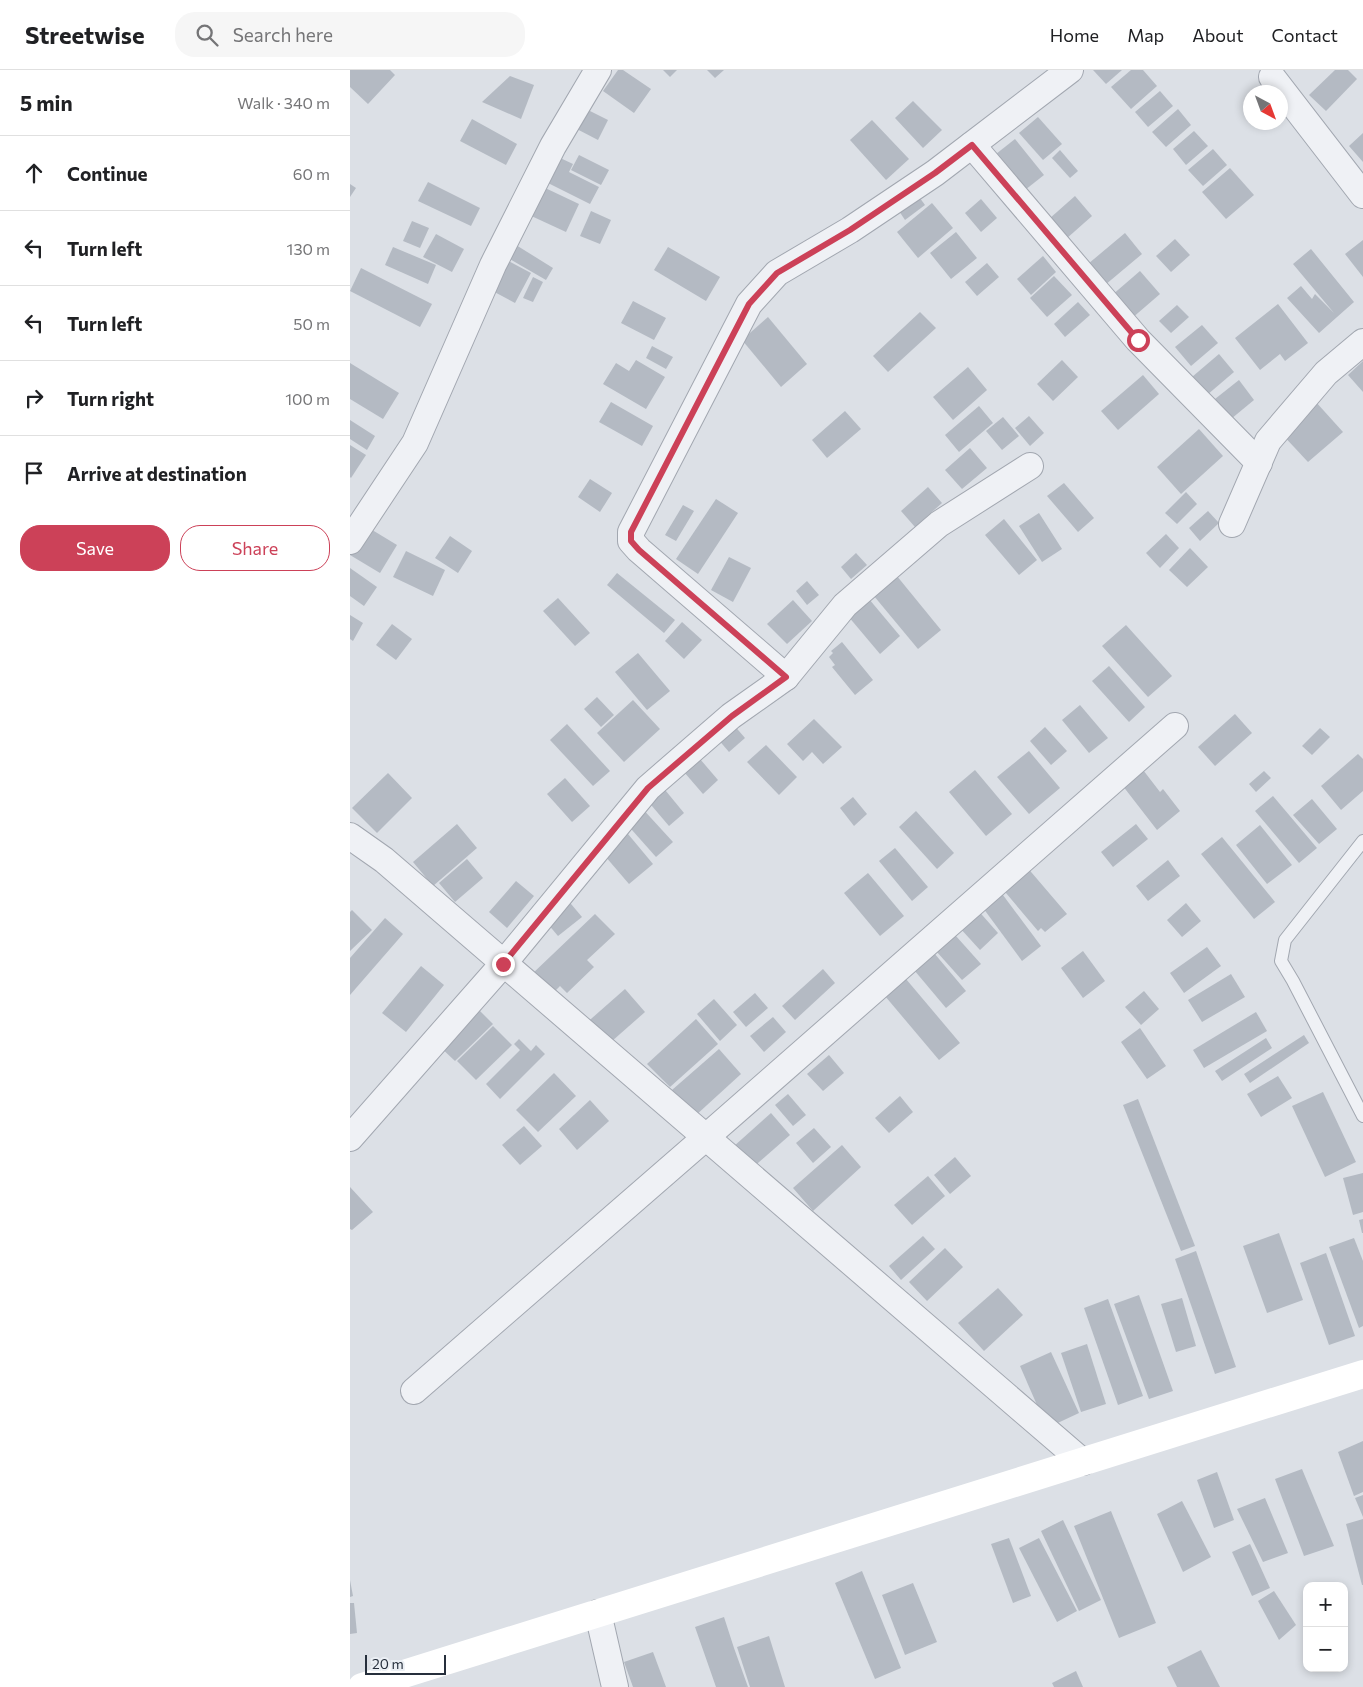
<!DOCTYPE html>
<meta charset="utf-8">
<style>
body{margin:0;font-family:Commissioner,sans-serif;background:#f6f6f6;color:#202124}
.controls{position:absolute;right:15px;bottom:15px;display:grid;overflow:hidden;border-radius:10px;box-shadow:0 2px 8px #0003}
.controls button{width:45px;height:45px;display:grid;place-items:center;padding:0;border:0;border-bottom:1px solid #e0e0e0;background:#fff;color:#202124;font:25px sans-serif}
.compass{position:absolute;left:893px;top:15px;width:45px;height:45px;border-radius:50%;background:#fff;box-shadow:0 2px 8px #0003;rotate:139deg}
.scale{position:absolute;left:15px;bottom:12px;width:81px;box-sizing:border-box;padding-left:5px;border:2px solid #262f3c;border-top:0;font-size:14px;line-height:18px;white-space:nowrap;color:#262f3c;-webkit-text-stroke:4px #ebeff4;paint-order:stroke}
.stop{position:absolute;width:15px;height:15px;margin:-11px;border:4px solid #cc4158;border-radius:50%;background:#fff}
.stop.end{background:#cc4158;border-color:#fff;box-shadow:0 1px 5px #0008}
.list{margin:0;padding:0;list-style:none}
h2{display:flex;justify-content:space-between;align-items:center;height:65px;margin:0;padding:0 20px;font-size:21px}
h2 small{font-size:16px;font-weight:400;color:#757577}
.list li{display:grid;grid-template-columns:32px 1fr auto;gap:15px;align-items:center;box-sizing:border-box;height:75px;padding:0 20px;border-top:1px solid #e0e0e0}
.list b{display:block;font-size:19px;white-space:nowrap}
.list em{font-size:16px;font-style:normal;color:#757577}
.actions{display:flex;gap:10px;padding:15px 20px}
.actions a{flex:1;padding:11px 0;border:1px solid #cc4158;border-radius:20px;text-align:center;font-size:18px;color:#cc4158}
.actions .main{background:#cc4158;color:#fff}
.icon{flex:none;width:28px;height:28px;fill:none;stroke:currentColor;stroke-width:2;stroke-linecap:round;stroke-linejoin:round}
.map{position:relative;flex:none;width:1013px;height:1617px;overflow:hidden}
header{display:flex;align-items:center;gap:30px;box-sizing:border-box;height:70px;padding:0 25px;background:#fff;border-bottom:1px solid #e0e0e0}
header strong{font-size:24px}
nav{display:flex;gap:28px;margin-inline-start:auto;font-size:18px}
.search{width:350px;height:45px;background:#f6f6f6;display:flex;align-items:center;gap:12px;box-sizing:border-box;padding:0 18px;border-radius:20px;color:#757577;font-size:19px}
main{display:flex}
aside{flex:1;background:#fff}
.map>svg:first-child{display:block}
.building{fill:#b4bac3}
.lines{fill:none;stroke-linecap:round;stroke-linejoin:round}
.lane-casing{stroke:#a2a7b0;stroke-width:14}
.street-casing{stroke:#a2a7b0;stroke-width:28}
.lane{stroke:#eff1f5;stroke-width:12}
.street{stroke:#eff1f5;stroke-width:26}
.secondary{stroke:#fff;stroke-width:28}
.route{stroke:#cc4158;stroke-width:6}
</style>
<header>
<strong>Streetwise</strong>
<div class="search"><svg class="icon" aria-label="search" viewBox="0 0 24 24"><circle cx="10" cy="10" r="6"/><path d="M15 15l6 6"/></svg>Search here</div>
<nav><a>Home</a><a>Map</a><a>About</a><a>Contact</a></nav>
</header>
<main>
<aside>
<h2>5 min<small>Walk · 340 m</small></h2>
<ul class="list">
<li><svg class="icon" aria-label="ahead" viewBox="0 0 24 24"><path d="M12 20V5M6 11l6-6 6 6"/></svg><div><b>Continue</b></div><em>60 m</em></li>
<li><svg class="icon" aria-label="left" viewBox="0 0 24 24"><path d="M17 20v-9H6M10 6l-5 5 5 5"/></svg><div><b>Turn left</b></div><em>130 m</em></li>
<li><svg class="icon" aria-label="left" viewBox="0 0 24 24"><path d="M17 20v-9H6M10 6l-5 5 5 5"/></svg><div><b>Turn left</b></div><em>50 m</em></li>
<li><svg class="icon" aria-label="right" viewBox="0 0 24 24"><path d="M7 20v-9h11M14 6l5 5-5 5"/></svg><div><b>Turn right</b></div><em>100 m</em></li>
<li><svg class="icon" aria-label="arrive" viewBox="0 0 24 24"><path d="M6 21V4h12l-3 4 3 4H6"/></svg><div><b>Arrive at destination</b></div></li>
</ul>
<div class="actions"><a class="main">Save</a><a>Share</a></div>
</aside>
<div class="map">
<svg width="1013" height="1617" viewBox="0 0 1013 1617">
<rect width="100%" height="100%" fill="#dce0e6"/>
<g class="building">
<path d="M 0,0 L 40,0 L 45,5 L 18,34 L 0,17 Z"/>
<path d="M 268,0 L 273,0 L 301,19 L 284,43 L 253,21 Z"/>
<path d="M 313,0 L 327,0 L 320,7 Z"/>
<path d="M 357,0 L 374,0 L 365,8 Z"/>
<path d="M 743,0 L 772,0 L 756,14 Z"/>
<path d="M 781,0 L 793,0 L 807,16 L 781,39 L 761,17 Z"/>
<path d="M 985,0 L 998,0 L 1007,9 L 976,41 L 959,25 Z"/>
<path d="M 160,6 L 184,15 L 171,49 L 132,32 Z"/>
<path d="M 810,21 L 823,36 L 798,57 L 785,42 Z"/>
<path d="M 563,31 L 592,60 L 573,78 L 545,48 Z"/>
<path d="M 232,37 L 258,50 L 248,70 L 221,56 Z"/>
<path d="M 828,39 L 841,55 L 816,77 L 802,62 Z"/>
<path d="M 688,47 L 712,74 L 693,90 L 669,63 Z"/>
<path d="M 122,49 L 167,74 L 156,95 L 110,71 Z"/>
<path d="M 522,50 L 559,89 L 536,110 L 500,70 Z"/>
<path d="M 844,61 L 858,76 L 836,95 L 823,79 Z"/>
<path d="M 1013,63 L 1013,92 L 999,76 Z"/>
<path d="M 665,69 L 694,105 L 675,120 L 646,84 Z"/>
<path d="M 863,79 L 877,95 L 853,116 L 838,100 Z"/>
<path d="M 710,80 L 728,101 L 720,108 L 702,88 Z"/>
<path d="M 229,85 L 259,100 L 251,115 L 221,100 Z"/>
<path d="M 206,86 L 223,94 L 219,102 L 249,117 L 240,134 L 194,111 Z"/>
<path d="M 880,98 L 904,125 L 876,149 L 852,122 Z"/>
<path d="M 78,112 L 130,138 L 121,156 L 68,131 Z"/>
<path d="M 0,114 L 6,118 L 0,127 Z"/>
<path d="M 191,116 L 229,134 L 216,162 L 177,144 Z"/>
<path d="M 567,124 L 575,135 L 555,150 L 547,138 Z"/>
<path d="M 725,126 L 742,146 L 716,169 L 699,149 Z"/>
<path d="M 631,129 L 647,148 L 631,162 L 615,143 Z"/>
<path d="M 582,133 L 603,158 L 568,188 L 547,162 Z"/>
<path d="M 241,141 L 261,150 L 250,174 L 230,166 Z"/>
<path d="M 62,151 L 79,158 L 70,178 L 53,171 Z"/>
<path d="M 606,162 L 627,188 L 601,209 L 580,183 Z"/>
<path d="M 775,163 L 792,184 L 755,215 L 738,194 Z"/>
<path d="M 86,164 L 114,179 L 102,202 L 73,187 Z"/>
<path d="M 825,169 L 840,185 L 821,202 L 806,186 Z"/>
<path d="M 1013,170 L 1013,207 L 995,184 Z"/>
<path d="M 166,175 L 203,198 L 196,210 L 158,188 Z"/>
<path d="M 43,177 L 86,195 L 78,214 L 35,195 Z"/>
<path d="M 318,177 L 370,207 L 356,231 L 304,200 Z"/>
<path d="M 961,179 L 1004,232 L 969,263 L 937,228 L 951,216 L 962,229 L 965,224 L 984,243 L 943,194 Z"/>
<path d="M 693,186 L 706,202 L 681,225 L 667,209 Z"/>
<path d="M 151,187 L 181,203 L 165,233 L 135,217 Z"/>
<path d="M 637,193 L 649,207 L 627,226 L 615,212 Z"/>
<path d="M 11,198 L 82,234 L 70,257 L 0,221 Z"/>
<path d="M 790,201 L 810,224 L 781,249 L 761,226 Z"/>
<path d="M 704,206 L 722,225 L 697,247 L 680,228 Z"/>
<path d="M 183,207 L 193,212 L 183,232 L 173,228 Z"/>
<path d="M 283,231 L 316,248 L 304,270 L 271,253 Z"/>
<path d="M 728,232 L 740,245 L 715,267 L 704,254 Z"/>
<path d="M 928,234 L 958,273 L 935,291 L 930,284 L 910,300 L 885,268 Z"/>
<path d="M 827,235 L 839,247 L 821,263 L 809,251 Z"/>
<path d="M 570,242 L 586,258 L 538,302 L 523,286 Z"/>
<path d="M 418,247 L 457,294 L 431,317 L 392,270 Z"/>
<path d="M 852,255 L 868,273 L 841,296 L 825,277 Z"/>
<path d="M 302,276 L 323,287 L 316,299 L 296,288 Z"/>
<path d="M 869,284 L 884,302 L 857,325 L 842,307 Z"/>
<path d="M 286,290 L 315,307 L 296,339 L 253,314 L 266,293 L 279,301 Z"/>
<path d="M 712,290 L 728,307 L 703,331 L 687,314 Z"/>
<path d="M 1013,291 L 1013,322 L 998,305 Z"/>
<path d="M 0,293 L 49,323 L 33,349 L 0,329 Z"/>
<path d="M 618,297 L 637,320 L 603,350 L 583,327 Z"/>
<path d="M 793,305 L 809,324 L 768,360 L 751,341 Z"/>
<path d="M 889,310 L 904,330 L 881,349 L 865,329 Z"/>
<path d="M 965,331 L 993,362 L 958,392 L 930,362 Z"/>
<path d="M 261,332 L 303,356 L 292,376 L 249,352 Z"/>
<path d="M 629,336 L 643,353 L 609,382 L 595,365 Z"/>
<path d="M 495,341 L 511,359 L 477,388 L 462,370 Z"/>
<path d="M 679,346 L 694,363 L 680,376 L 665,358 Z"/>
<path d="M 653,347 L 669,366 L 652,380 L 636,361 Z"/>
<path d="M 0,350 L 25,366 L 17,380 L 0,369 Z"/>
<path d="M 849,359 L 873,386 L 831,424 L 807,397 Z"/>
<path d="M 0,375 L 16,385 L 1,408 L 0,407 Z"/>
<path d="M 620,378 L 637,398 L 612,419 L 595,400 Z"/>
<path d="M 240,409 L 262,423 L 250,442 L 228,427 Z"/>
<path d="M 714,413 L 744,448 L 728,462 L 697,426 Z"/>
<path d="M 578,417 L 592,433 L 565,457 L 551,441 Z"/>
<path d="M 836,422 L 847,434 L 827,454 L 815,443 Z"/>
<path d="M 366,429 L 388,443 L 348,504 L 326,489 Z"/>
<path d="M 333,435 L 344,441 L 326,471 L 315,465 Z"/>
<path d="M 858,441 L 869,453 L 850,471 L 839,458 Z"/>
<path d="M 689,443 L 712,479 L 692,492 L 669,456 Z"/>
<path d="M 654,449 L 687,490 L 669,505 L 635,465 Z"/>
<path d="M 14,455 L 47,475 L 30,503 L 0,485 L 0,479 Z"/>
<path d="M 816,464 L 829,478 L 810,498 L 796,483 Z"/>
<path d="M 100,466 L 122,481 L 108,503 L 85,488 Z"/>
<path d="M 840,478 L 858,497 L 837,517 L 819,500 Z"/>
<path d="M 56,481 L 95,500 L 83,526 L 43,507 Z"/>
<path d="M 506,483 L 517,495 L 501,509 L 491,497 Z"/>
<path d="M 379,487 L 401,498 L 383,532 L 361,520 Z"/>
<path d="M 0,498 L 27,517 L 14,536 L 0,526 Z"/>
<path d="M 542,500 L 591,560 L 568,579 L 519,520 Z"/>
<path d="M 267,503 L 325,550 L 314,563 L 257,515 Z"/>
<path d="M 457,511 L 469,525 L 457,535 L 446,521 Z"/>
<path d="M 208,528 L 240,563 L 225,576 L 193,541 Z"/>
<path d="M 519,529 L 550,566 L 530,584 L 498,546 Z"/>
<path d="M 443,530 L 462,551 L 437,574 L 417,554 Z"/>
<path d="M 0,545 L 13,553 L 3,571 L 0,569 Z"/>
<path d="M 332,552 L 352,570 L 334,589 L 315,571 Z"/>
<path d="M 42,554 L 62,569 L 46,590 L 26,575 Z"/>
<path d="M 776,555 L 822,606 L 798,627 L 752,576 Z"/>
<path d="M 492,572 L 523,610 L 505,625 L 482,597 L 485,595 L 479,587 L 483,583 L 481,581 Z"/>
<path d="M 288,583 L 320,621 L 297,640 L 265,602 Z"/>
<path d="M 759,596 L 795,637 L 779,652 L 742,611 Z"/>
<path d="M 247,627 L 264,645 L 251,657 L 234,639 Z"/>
<path d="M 283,630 L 310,659 L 274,692 L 247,663 Z"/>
<path d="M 730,635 L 758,668 L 739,683 L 712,650 Z"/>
<path d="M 885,644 L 902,663 L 865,696 L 848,677 Z"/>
<path d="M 464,649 L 492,677 L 473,694 L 462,682 L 453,691 L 437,674 Z"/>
<path d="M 217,654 L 260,701 L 243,716 L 200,670 Z"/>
<path d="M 383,654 L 395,668 L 379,682 L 367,668 Z"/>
<path d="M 695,657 L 717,681 L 701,695 L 680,671 Z"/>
<path d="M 970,658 L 980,667 L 962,685 L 952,676 Z"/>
<path d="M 416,675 L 447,707 L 429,725 L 397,692 Z"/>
<path d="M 679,681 L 710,718 L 679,744 L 647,707 Z"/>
<path d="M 344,682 L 368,710 L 353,724 L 328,695 Z"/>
<path d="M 1008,684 L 1013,689 L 1013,721 L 991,740 L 971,716 Z"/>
<path d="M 790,696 L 810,722 L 813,719 L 830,741 L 807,760 L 769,711 Z"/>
<path d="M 625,700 L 662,744 L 636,766 L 599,722 Z"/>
<path d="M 914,701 L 921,708 L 906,722 L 899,714 Z"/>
<path d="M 38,703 L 62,728 L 27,763 L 2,738 Z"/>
<path d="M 215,708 L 240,736 L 222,752 L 197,724 Z"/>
<path d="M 311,715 L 334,743 L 319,756 L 296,729 Z"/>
<path d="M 923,726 L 967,778 L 949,793 L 905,741 Z"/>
<path d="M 503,727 L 517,744 L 504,756 L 490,738 Z"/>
<path d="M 962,729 L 987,759 L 969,774 L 943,745 Z"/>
<path d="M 290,736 L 323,772 L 306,787 L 274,751 Z"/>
<path d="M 566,741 L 604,783 L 587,799 L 549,757 Z"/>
<path d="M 107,754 L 127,778 L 83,816 L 63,792 Z"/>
<path d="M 786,754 L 798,769 L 763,797 L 751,782 Z"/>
<path d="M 910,755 L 942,795 L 917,814 L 886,775 Z"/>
<path d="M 273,758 L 303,794 L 279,814 L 249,779 Z"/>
<path d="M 872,767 L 925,832 L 904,849 L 851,784 Z"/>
<path d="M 545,778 L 578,817 L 562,831 L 529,791 Z"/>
<path d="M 117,789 L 133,808 L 105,832 L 89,813 Z"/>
<path d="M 670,789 L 717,844 L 695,862 L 691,858 L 688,861 L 645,810 Z"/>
<path d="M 818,790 L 830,806 L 798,831 L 786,816 Z"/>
<path d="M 518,803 L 554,846 L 530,866 L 494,823 Z"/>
<path d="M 166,811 L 184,826 L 157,858 L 139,842 Z"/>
<path d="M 644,813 L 691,876 L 672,891 L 625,827 Z"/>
<path d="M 216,828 L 232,847 L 208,866 L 192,847 Z"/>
<path d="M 618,829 L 648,863 L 630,880 L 599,846 Z"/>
<path d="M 836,833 L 851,851 L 832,867 L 817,850 Z"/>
<path d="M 2,840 L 22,860 L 0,881 L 0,842 Z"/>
<path d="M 245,844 L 265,864 L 237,890 L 244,897 L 217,923 L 210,916 L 201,925 L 181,905 Z"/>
<path d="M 35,848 L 53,864 L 0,925 L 0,888 Z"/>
<path d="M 597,856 L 631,894 L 612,910 L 578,872 Z"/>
<path d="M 579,877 L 616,921 L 596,938 L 559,894 Z"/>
<path d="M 857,877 L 871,896 L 834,923 L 820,903 Z"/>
<path d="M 733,881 L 755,911 L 733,928 L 711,898 Z"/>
<path d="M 71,896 L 94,915 L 56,962 L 32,943 Z"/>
<path d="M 545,896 L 610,973 L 589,990 L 524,913 Z"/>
<path d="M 473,899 L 485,913 L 445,950 L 432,936 Z"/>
<path d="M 881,904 L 895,927 L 852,952 L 838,930 Z"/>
<path d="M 275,919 L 295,942 L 253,979 L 233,956 Z"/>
<path d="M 794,921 L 809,939 L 791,955 L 775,937 Z"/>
<path d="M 405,923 L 418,938 L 396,957 L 383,942 Z"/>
<path d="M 364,929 L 387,955 L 370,971 L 347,944 Z"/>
<path d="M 125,936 L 143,954 L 105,991 L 87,974 Z"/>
<path d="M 906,942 L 917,961 L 854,998 L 843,980 Z"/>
<path d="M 423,947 L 436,962 L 414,982 L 400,966 Z"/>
<path d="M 346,949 L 368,974 L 320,1017 L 297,994 Z"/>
<path d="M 143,956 L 162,975 L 126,1010 L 107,991 Z"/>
<path d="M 790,958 L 816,996 L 797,1009 L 771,972 Z"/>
<path d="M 954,965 L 959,973 L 900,1013 L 894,1004 Z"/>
<path d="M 916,968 L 922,978 L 872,1011 L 865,1001 Z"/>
<path d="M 169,969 L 181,981 L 186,975 L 195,984 L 150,1029 L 136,1014 L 170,980 L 164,974 Z"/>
<path d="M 369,979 L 391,1004 L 345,1046 L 322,1020 Z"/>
<path d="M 479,985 L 494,1003 L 473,1021 L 457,1004 Z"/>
<path d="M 204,1003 L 226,1026 L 188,1062 L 166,1040 Z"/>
<path d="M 928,1006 L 942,1028 L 911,1047 L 897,1024 Z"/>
<path d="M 973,1022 L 1006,1092 L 975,1107 L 942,1036 Z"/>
<path d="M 438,1024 L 456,1045 L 443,1056 L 425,1035 Z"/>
<path d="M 550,1026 L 563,1042 L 539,1063 L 525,1048 Z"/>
<path d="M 788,1029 L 845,1176 L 831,1181 L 773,1035 Z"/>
<path d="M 240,1030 L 259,1051 L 227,1080 L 209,1059 Z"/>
<path d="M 421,1043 L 440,1065 L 401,1099 L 383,1077 Z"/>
<path d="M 174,1056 L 192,1076 L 170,1095 L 152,1075 Z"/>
<path d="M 464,1058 L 481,1077 L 463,1093 L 446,1073 Z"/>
<path d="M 492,1075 L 511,1097 L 463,1141 L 443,1118 Z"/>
<path d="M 605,1087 L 621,1106 L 600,1124 L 584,1105 Z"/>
<path d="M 1013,1103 L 1013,1142 L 1003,1145 L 993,1108 Z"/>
<path d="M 578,1106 L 595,1126 L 562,1155 L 544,1135 Z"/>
<path d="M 0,1117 L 23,1142 L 2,1160 L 0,1159 Z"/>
<path d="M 1013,1149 L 1013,1163 L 1012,1163 L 1009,1150 Z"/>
<path d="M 929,1163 L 953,1230 L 917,1243 L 893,1176 Z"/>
<path d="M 573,1166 L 585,1179 L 551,1210 L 539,1196 Z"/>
<path d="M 1004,1168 L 1013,1191 L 1013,1256 L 1009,1258 L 979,1177 Z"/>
<path d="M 595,1178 L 613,1197 L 577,1231 L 559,1212 Z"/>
<path d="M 846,1181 L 886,1297 L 865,1304 L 825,1189 Z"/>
<path d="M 976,1183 L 1005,1266 L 979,1275 L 950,1193 Z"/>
<path d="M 648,1218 L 673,1245 L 634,1281 L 608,1253 Z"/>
<path d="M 789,1225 L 823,1321 L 799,1329 L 764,1234 Z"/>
<path d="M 832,1228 L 846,1276 L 826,1282 L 811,1234 Z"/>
<path d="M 758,1229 L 793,1326 L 768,1335 L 734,1238 Z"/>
<path d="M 737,1274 L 756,1334 L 731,1342 L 711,1283 Z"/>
<path d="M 701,1282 L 729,1343 L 697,1358 L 670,1296 Z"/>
<path d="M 1013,1371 L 1013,1422 L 1004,1426 L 988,1382 Z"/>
<path d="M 952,1399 L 984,1476 L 954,1486 L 925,1409 Z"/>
<path d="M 867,1402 L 884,1450 L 864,1458 L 847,1410 Z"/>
<path d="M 1013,1425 L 1013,1447 L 1005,1428 Z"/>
<path d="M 915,1428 L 938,1483 L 913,1492 L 887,1439 Z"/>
<path d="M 832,1431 L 861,1487 L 833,1502 L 807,1444 Z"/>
<path d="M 761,1441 L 806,1553 L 769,1568 L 724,1456 Z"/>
<path d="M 1013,1449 L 1013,1515 L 1012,1515 L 996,1454 Z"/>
<path d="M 713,1450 L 751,1530 L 729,1541 L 691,1461 Z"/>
<path d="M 659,1468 L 681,1526 L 663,1533 L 641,1474 Z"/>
<path d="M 689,1468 L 727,1541 L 707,1552 L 669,1478 Z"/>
<path d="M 900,1474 L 920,1518 L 902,1526 L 882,1482 Z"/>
<path d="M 512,1501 L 551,1598 L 525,1609 L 485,1513 Z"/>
<path d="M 0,1510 L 3,1526 L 0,1527 Z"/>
<path d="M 563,1513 L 587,1572 L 555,1585 L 532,1525 Z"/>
<path d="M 924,1521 L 946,1555 L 929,1570 L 908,1531 Z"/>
<path d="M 0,1533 L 4,1533 L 7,1563 L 0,1564 Z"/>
<path d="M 374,1547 L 384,1578 L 398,1617 L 366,1617 L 345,1557 Z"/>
<path d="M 419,1566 L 435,1617 L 400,1617 L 387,1577 Z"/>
<path d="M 851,1580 L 870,1617 L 827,1617 L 817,1597 Z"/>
<path d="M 303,1582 L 316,1617 L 283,1617 L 274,1592 Z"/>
<path d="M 726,1601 L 733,1617 L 704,1617 L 702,1613 Z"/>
</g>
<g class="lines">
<g class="lane-casing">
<path id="lane" d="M 1013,771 L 935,870 L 931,891 L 943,911 L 1013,1046"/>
</g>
<g class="street-casing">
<g id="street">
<path d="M 922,7 L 1013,125"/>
<path d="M 622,75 L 788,270 L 909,393"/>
<path d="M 882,454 L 918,371 L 976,303 L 1013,272"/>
<path d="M 0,471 L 65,373 L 143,195 L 203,76 L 248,0"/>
<path d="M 436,607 L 289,480 L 281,471 L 281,462 L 399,234 L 427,203 L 500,160 L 585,103 L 720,0"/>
<path d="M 0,766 L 34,790 L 733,1392"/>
<path d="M 0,1068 L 153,894 L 298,718 L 381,646 L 436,607 L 495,535 L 589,454 L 680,396"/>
<path d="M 64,1321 L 355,1068 L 825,656"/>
<path d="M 248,1543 L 265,1617"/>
</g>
</g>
<use href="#lane" class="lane"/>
<use href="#street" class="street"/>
<path class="secondary" d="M 12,1617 L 1013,1304"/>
</g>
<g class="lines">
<path class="route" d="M 153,894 L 298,718 L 382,646 L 436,607 L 289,480 L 281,471 L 281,462 L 399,234 L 427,203 L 500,160 L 585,103 L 622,75 L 788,270"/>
</g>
</svg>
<div class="controls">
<button>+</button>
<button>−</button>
</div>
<svg class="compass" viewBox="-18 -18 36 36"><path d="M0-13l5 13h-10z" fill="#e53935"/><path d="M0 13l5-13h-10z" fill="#757577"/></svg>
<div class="scale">20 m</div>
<div class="stop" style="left:788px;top:270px"></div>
<div class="stop end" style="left:153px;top:894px"></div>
</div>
</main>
